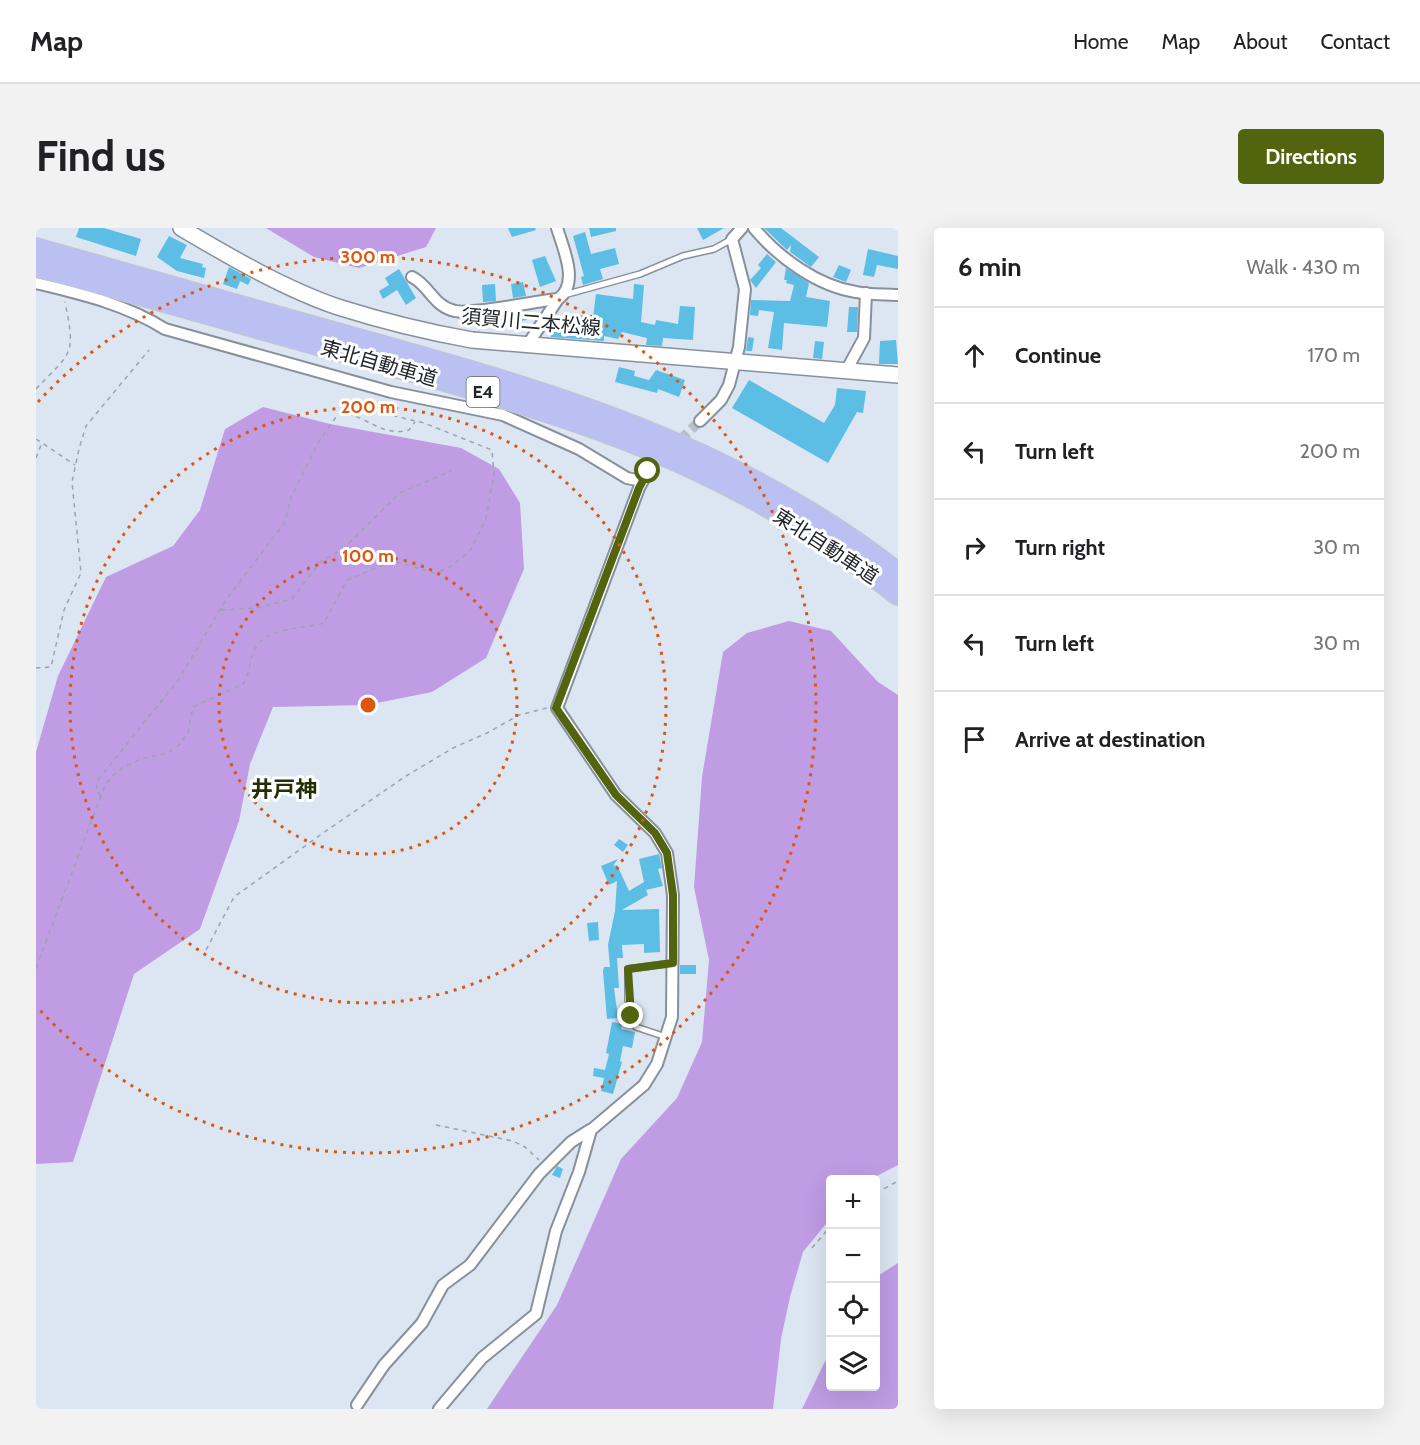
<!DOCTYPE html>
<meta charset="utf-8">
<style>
body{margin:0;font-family:Cabin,"Noto Sans JP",sans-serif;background:#f2f2f2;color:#202124}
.controls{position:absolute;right:18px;bottom:18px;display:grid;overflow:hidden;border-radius:6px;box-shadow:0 6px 24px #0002}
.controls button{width:54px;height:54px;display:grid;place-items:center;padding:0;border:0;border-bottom:2px solid #e0e0e0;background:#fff;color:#202124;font:30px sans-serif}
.stop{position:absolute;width:18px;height:18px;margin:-14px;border:4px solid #52650e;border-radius:50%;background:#fff}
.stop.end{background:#52650e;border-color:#fff;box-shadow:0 2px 6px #0008}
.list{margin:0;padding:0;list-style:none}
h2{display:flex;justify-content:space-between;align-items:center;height:78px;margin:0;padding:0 24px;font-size:26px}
h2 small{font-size:20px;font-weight:400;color:#757577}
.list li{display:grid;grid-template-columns:39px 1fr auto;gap:18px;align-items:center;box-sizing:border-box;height:96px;padding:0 24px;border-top:2px solid #e0e0e0}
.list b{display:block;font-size:22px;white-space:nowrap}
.list em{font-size:20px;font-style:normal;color:#757577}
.icon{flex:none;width:33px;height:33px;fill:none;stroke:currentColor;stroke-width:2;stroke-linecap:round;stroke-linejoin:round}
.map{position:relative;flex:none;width:862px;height:1181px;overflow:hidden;border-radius:6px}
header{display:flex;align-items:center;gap:36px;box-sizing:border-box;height:84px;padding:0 30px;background:#fff;border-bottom:2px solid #e0e0e0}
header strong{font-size:28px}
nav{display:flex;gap:33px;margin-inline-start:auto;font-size:21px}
.intro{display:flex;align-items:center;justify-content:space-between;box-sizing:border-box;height:144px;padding:0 36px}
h1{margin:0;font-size:42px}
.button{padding:15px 27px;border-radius:6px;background:#52650e;color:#fff;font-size:21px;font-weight:700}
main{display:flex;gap:36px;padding:0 36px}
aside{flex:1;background:#fff;border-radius:6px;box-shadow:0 6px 24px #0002}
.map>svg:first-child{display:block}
.forest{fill:#bf9ce4}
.building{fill:#5cbde5}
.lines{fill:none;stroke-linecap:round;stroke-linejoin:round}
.street-tunnel{stroke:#b7bfca;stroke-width:10;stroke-dasharray:10 5;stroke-linecap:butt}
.lane-casing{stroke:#87909b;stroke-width:8}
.street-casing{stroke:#87909b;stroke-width:14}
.secondary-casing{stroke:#87909b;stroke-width:18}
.highway-casing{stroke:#c5c6c7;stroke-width:22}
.path{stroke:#9ba3ac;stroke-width:1.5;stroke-dasharray:4.5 4.5;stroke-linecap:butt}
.lane{stroke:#fff;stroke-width:5}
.street{stroke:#fff;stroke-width:10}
.secondary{stroke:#fff;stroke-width:15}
.highway{stroke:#bbc0f3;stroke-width:20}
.route{stroke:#52650e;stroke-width:8}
.ring{fill:none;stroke:#de560d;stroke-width:3;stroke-dasharray:3 6}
.labels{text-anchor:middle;stroke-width:6;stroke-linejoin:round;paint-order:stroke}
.shield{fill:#fff;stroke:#646669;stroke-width:1.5}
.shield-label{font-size:18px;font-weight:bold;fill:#212529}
.street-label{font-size:20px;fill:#212529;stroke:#fff}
.quarter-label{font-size:22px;font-weight:bold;fill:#252e07;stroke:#fff}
.centre{fill:#de560d;stroke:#fff;stroke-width:3}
.ring-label{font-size:18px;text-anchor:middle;font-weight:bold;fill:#de560d;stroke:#fff;stroke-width:6;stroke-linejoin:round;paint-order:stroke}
</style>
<header>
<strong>Map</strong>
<nav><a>Home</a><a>Map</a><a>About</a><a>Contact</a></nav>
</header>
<div class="intro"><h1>Find us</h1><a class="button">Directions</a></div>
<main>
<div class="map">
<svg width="862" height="1181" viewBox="0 0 862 1181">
<rect width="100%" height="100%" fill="#dce6f2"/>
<g class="forest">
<path d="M 230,0 L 400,0 L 390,19 L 323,40 L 278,29 Z"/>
<path d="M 227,179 L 294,196 L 425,220 L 463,241 L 484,275 L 488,341 L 450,430 L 396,464 L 331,477 L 237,479 L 214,536 L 203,593 L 164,701 L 98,746 L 37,934 L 0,936 L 0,524 L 22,448 L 70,349 L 137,318 L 164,282 L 189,201 Z"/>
<path d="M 753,393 L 795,403 L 842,454 L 862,467 L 862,937 L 835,951 L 794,952 L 794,991 L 767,1024 L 754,1069 L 745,1111 L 737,1181 L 451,1181 L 521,1077 L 585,931 L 641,870 L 666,814 L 673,732 L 658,659 L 666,549 L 687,424 L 711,405 Z"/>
<path d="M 862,1035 L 862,1181 L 766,1181 L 794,1123 L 794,1158 L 840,1158 L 840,1049 Z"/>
</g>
<g class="building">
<path d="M 43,0 L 68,0 L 105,11 L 100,28 L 40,9 Z"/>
<path d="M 472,0 L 499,0 L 500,2 L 476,9 Z"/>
<path d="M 553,0 L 580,0 L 580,3 L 555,9 Z"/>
<path d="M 661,0 L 688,0 L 667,12 Z"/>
<path d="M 728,0 L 745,0 L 783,29 L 775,39 L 754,24 L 755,17 L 751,22 Z"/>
<path d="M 549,4 L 555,26 L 579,20 L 583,36 L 564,41 L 567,51 L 547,57 L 545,49 L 548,48 L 537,8 Z"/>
<path d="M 133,8 L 151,17 L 144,30 L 167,36 L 166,39 L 170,40 L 168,50 L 141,43 L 121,29 Z"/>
<path d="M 832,21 L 862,28 L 862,41 L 841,37 L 838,49 L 827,47 Z"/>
<path d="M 731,26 L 740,34 L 720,60 L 714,52 L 725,40 L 722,37 Z"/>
<path d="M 509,28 L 520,53 L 504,59 L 496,32 Z"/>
<path d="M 803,37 L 815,42 L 810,54 L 797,49 Z"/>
<path d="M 193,39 L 215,51 L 212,57 L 204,53 L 201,61 L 187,56 Z"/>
<path d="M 750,40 L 773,55 L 770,69 L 794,73 L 791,99 L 748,95 L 746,122 L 732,120 L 738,84 L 723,82 L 722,88 L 714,87 L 715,72 L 754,73 L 758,57 L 750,55 L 751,52 L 748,52 Z"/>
<path d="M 363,41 L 380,70 L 370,77 L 361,62 L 347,71 L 343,63 L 353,57 L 349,50 Z"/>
<path d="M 487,54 L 490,68 L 477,70 L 475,56 Z"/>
<path d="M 459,56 L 460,73 L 447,74 L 446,57 Z"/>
<path d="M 598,56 L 608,57 L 605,94 L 619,97 L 620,92 L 642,96 L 644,78 L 659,79 L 657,112 L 627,110 L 626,118 L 610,117 L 611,110 L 586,104 L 582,111 L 568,108 L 568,113 L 515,109 L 516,98 L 542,101 L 543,87 L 557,89 L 560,66 L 597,71 Z"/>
<path d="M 813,79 L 822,79 L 821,104 L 811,104 Z"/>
<path d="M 489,83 L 491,92 L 474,94 L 473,86 Z"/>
<path d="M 712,109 L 718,110 L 716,123 L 710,123 Z"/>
<path d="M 860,112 L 862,136 L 843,136 L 844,113 Z"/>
<path d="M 779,113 L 788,114 L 786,131 L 777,130 Z"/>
<path d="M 583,139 L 599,143 L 598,148 L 613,152 L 620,142 L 649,152 L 643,169 L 622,161 L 621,165 L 579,154 Z"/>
<path d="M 713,152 L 788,195 L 799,177 L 801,160 L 830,163 L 827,185 L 821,184 L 792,235 L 696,180 Z"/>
<path d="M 583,611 L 592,617 L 587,624 L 578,617 Z"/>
<path d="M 623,626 L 626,640 L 622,641 L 627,658 L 610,662 L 612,667 L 586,682 L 623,681 L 624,724 L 608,725 L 608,716 L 586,717 L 587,730 L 581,730 L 583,760 L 578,760 L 582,790 L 571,791 L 567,743 L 568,739 L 574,739 L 572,717 L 579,683 L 581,653 L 573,657 L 565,638 L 582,631 L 577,638 L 581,637 L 593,663 L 608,654 L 603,631 Z"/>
<path d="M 562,694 L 563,712 L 553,713 L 551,695 Z"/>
<rect x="644" y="737" width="16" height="9"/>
<path d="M 576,794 L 586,796 L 585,801 L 599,804 L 596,820 L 587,818 L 584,833 L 586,834 L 577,866 L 565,863 L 568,850 L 557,848 L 558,840 L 569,842 L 573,826 L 570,825 Z"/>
<path d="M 521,938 L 527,941 L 524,950 L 516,947 Z"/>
</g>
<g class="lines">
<path class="street-tunnel" d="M 612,243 L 664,193"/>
<g class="lane-casing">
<g id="lane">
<path d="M 528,67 L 604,46 L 647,28 L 678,21 L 696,11"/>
<path d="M 630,809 L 600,799 L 592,772 L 592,741 L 637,735"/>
</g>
</g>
<g class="street-casing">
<g id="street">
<path d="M 718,0 C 742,29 781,58 820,64 C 833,67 848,66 862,67"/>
<path d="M 376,49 C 393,57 398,79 419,83 C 437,87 499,73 522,71"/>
<path d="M 0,55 C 45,66 89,76 129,101 L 355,164 L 467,187 L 543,221 L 591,250 L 606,253"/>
<path d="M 492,116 L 522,71 C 544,56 527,20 521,0"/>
<path d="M 810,143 L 828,110 L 830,65"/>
<path d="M 664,193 L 685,172 L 693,157 L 703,119 L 709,61 L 696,11 L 706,0"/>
<path d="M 321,1177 L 348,1137 L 386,1095 L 407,1057 L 434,1037 L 503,946 L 535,914 L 554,902"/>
<path d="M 403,1181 L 446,1130 L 500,1086 L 520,1003 L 543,944 L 555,902 L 608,857 L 621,836 L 636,789 L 637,667 L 631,625 L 619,605 L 580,567 L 521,480 L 603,260 L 612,243"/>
</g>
</g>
<g class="secondary-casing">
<path id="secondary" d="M 145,0 C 194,29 249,61 302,79 C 346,93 391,104 436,112 L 862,147"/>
</g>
<g class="highway-casing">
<g id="highway">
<path d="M 0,20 C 108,51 215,81 323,111 C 517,165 701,218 862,345"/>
<path d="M 0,38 C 102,66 204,96 306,124 C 410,154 517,181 617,223 C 704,259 787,308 862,367"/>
</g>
</g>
<g class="path">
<path d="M 0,161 C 36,123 40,128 29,74"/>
<path d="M 0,211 L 39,237"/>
<path d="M 0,230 L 5,217"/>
<path d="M 185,382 L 221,380 L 256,371 L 284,334 L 306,322 L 364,265 L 415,243"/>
<path d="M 0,440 L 15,439 L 28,382 L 45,345 L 36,254 L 43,221 L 50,198 L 113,122"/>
<path d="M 65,568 L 60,562 L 62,552 L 143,451 L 188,375 L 249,294 L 255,269 L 282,215 L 302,186 C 327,183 343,210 373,202 L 379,194"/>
<path d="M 170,722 L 198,669 L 287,605 L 370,548 L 417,520 L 451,505 L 483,487 L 511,480"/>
<path d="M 0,740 L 67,562 L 75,549 L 88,539 L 105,531 L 132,525 L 144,516 L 152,505 L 157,479 L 207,456 C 214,446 213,432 219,421 C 229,399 269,401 288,395 L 311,352 L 357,333 L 399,345 L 414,339 L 434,323 L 450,291 L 458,246 L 456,222 L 388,195 L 359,188 L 360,175"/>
<path d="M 400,897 L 477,913 L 489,919 L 503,932"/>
<path d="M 840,965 L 862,953"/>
<path d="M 776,1020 L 794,999"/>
</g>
<use href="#lane" class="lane"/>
<use href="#street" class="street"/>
<use href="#secondary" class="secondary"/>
<use href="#highway" class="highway"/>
</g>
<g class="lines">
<path class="route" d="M 595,788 L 592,741 L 637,735 L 637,667 L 631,625 L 619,605 L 580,567 L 520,480 L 603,260 L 612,243"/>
</g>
<g class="ring">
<circle cx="332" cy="477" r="149"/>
<circle cx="332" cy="477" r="298"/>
<path d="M2 174A448 448 0 1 1 2 780"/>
</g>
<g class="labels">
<rect class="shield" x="430.5" y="149" width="33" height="30" rx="4.5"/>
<g class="shield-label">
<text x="447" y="170">E4</text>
</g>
<g class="street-label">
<text transform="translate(495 94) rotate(5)" y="7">須賀川二本松線</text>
<text transform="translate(343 135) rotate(16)" y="7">東北自動車道</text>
<text transform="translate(790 318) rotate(33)" y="7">東北自動車道</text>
</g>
<g class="quarter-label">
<text x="248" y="569">井戸神</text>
</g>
</g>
<circle cx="332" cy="477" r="9" class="centre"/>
<g class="ring-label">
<text x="332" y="35">300 m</text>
<text x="332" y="185">200 m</text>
<text x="332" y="334">100 m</text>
</g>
</svg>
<div class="controls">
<button>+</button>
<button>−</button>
<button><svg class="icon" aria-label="locate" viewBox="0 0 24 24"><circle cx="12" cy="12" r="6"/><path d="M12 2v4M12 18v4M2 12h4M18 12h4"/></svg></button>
<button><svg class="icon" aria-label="layers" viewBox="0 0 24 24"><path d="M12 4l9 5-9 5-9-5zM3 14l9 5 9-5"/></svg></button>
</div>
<div class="stop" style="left:612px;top:243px"></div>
<div class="stop end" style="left:595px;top:788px"></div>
</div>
<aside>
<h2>6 min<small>Walk · 430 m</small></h2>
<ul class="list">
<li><svg class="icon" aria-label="ahead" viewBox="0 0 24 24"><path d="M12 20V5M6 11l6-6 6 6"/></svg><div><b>Continue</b></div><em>170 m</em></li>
<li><svg class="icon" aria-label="left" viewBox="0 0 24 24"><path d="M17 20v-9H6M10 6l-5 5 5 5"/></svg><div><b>Turn left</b></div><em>200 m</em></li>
<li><svg class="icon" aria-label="right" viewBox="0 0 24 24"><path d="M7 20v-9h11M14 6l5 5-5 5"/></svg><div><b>Turn right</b></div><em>30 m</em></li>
<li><svg class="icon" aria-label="left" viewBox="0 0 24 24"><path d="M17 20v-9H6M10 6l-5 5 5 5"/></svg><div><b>Turn left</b></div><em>30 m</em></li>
<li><svg class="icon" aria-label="arrive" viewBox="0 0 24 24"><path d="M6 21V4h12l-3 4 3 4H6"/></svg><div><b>Arrive at destination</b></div></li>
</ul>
</aside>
</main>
